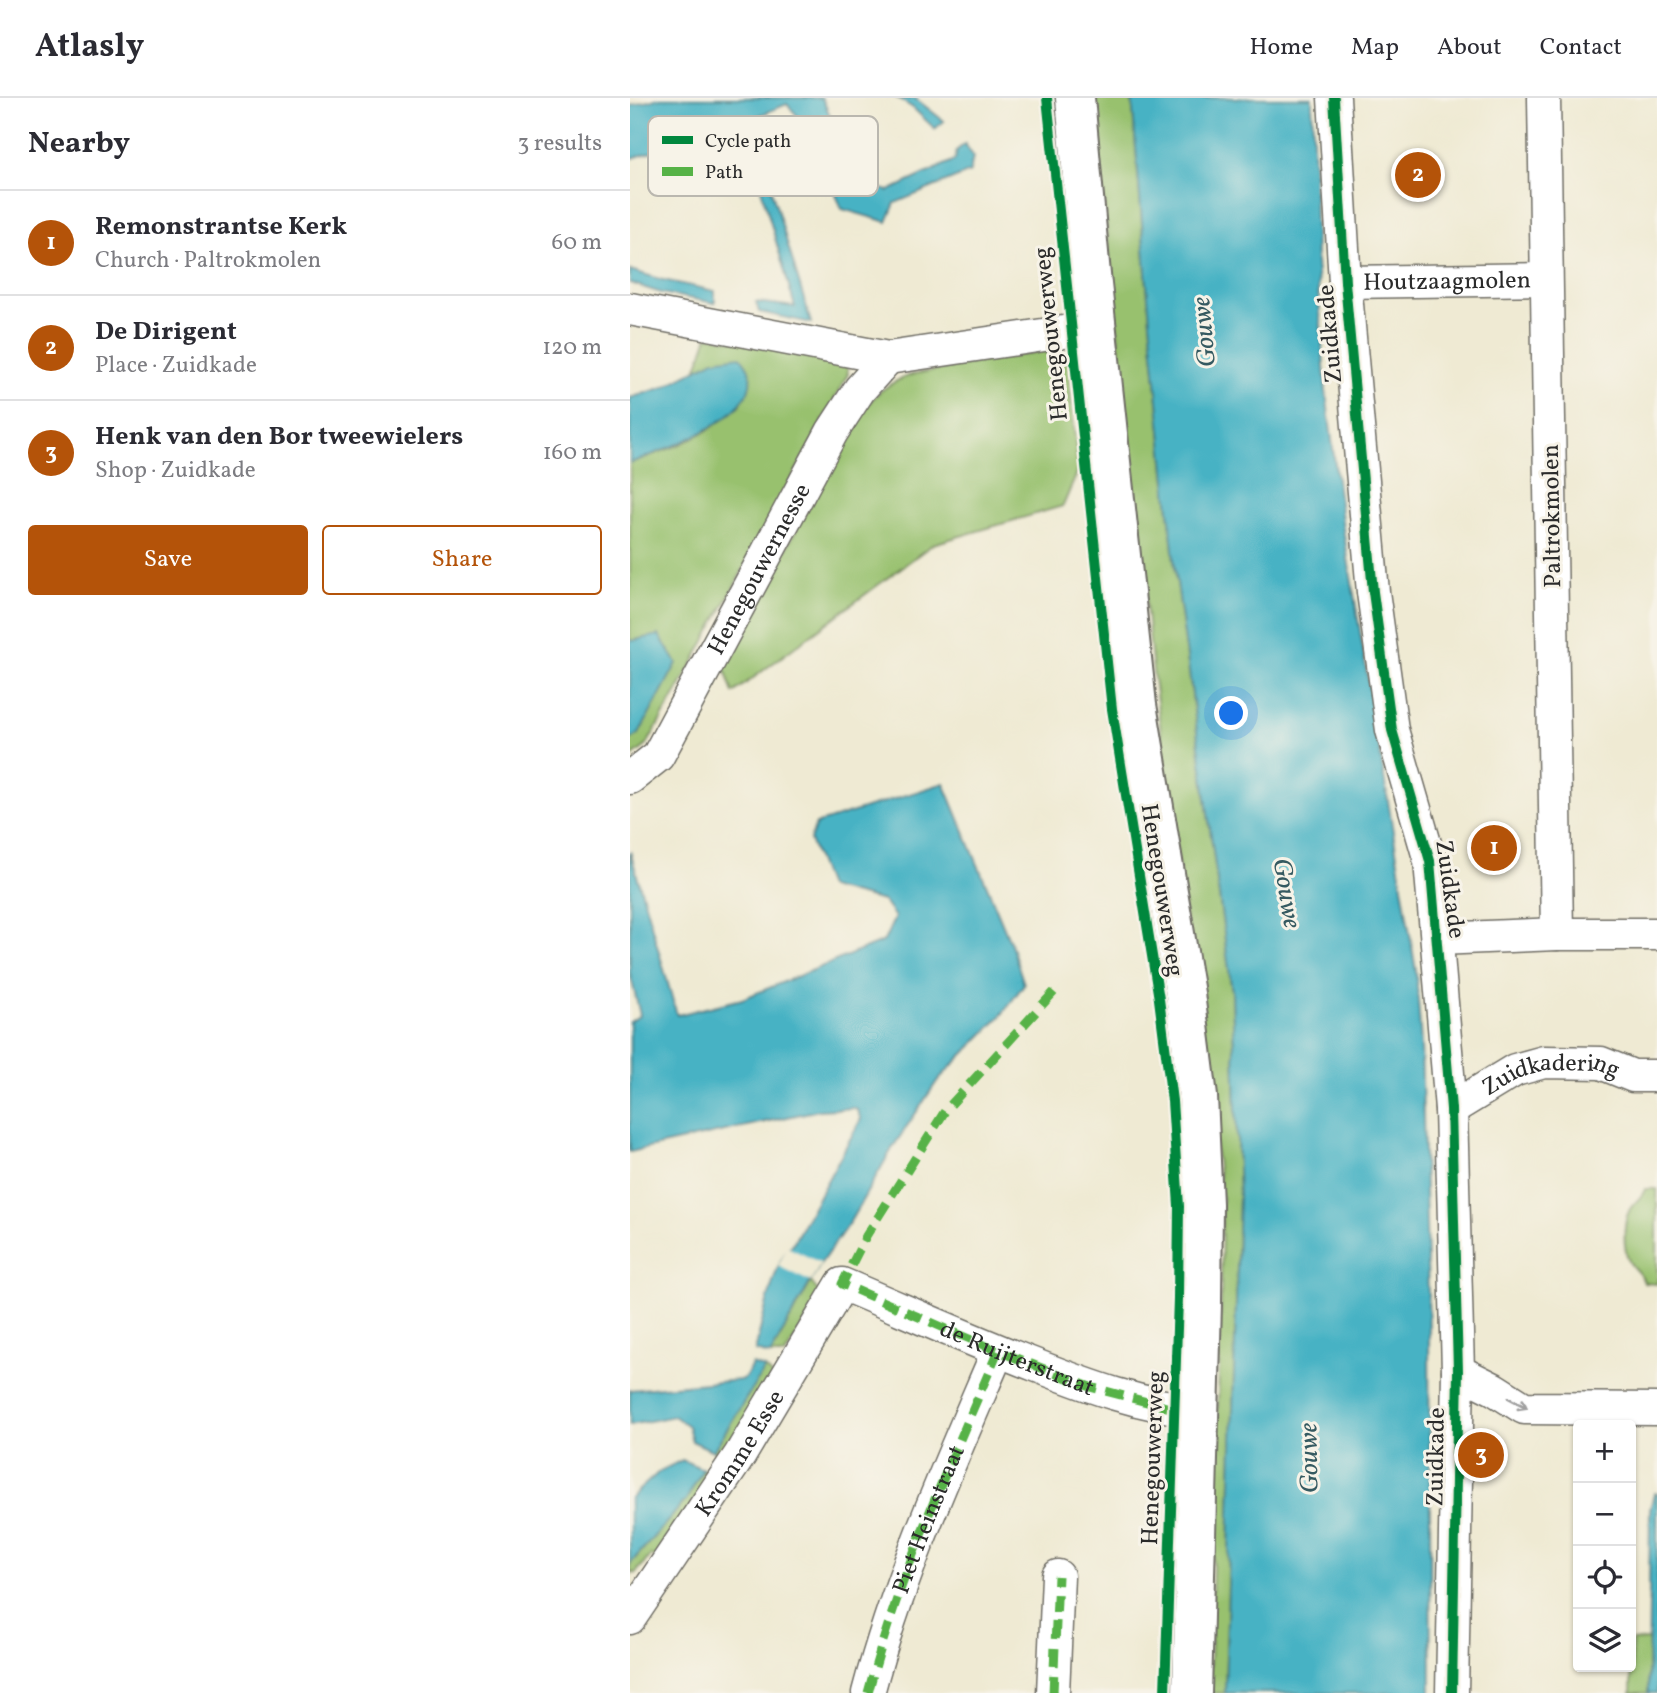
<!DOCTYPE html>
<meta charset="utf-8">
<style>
body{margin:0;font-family:Vollkorn,serif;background:#f2f2f3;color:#2b2b33}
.controls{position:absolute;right:21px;bottom:21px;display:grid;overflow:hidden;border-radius:7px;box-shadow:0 2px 5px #0004}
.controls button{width:63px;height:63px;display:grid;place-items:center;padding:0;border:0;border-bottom:2px solid #e1e1e2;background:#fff;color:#2b2b33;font:35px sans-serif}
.you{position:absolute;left:602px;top:616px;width:24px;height:24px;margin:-18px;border:5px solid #fff;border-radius:50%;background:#1a73e8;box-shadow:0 0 0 10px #1a73e833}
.badge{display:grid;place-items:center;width:46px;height:46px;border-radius:50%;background:#b45309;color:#fff;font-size:23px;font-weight:700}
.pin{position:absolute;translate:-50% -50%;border:4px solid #fff;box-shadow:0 2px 7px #0006}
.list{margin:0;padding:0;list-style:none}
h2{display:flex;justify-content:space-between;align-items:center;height:91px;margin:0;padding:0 28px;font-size:30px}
h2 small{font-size:23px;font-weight:400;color:#7c7c81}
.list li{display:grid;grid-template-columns:46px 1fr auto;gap:21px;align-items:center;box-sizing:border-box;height:105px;padding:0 28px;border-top:2px solid #e1e1e2}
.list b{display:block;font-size:26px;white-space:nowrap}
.list p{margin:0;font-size:23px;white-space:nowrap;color:#7c7c81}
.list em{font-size:23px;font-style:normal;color:#7c7c81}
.actions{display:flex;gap:14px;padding:21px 28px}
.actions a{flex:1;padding:16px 0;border:2px solid #b45309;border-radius:7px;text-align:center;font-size:24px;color:#b45309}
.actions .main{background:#b45309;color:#fff}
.icon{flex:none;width:38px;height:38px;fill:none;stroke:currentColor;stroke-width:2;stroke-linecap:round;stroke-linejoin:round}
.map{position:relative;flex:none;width:1027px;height:1595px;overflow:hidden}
header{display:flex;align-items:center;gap:42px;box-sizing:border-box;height:98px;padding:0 35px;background:#fff;border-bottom:2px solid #e1e1e2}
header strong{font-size:33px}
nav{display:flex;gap:38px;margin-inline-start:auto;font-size:24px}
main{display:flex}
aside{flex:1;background:#fff}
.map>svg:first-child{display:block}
.green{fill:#98c16e;stroke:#62764c;stroke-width:2}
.water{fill:#47b2c4;stroke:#396e78;stroke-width:2}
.pier{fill:#efead3}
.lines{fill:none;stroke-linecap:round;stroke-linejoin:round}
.minor-casing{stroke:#706e66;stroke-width:35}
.primary-casing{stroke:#706e66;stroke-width:42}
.minor{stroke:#fff;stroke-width:32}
.primary{stroke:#fff;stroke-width:38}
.quiet{stroke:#56b246;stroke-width:9;stroke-dasharray:18 9;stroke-linecap:butt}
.cycleway-casing{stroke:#f7f3e8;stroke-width:15}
.cycleway{stroke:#00873e;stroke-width:10}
.oneway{stroke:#a0a0a0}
.labels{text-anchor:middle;stroke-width:6;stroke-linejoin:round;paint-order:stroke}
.street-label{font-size:24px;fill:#2b2b2b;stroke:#f7f3e8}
.water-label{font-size:26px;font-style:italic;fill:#355a61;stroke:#f7f3e8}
.key{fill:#f7f3e8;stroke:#bab7af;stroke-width:2}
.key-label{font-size:19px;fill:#2b2b2b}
</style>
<header>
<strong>Atlasly</strong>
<nav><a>Home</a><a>Map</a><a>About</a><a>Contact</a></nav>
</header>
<main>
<aside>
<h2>Nearby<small>3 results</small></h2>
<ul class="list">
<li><span class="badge">1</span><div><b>Remonstrantse Kerk</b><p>Church · Paltrokmolen</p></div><em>60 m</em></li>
<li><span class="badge">2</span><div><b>De Dirigent</b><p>Place · Zuidkade</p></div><em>120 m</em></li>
<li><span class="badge">3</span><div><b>Henk van den Bor tweewielers</b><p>Shop · Zuidkade</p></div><em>160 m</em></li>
</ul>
<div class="actions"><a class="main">Save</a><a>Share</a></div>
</aside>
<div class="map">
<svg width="1027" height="1595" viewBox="0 0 1027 1595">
<rect width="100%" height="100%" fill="#f7f3e8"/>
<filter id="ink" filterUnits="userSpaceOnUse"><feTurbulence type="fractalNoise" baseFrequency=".0143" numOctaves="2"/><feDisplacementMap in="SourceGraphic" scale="14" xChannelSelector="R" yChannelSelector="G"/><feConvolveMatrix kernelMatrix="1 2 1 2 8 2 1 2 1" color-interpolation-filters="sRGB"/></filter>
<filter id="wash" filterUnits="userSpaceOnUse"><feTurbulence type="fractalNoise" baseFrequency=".00686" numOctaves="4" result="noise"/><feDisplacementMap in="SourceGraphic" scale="28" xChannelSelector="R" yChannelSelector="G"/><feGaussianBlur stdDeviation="1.57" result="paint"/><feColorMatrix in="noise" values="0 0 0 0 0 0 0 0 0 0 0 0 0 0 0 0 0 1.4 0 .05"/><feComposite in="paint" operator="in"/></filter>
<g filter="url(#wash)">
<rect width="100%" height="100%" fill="#efead3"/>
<g class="green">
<path d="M 463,0 L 502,0 L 520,224 L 544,462 L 602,894 L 609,1099 L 595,1595 L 579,1595 L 591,1206 L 592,1101 L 523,573 Z"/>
<path d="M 78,238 L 216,262 L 218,276 L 63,565 L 16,648 L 0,660 L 0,642 L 9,636 L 29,537 L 0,543 L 0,365 L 49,347 L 80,331 L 111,306 L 84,262 L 66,273 Z"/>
<path d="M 418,252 L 430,257 L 438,266 L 448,373 L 433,408 L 303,446 L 103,595 L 94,568 L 224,323 C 244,298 253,286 284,276 Z"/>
<path d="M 1015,1091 L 1027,1091 L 1027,1186 L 1014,1185 C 1012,1175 1003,1172 999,1163 C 993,1150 993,1126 999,1113 C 1003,1104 1012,1101 1015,1091 Z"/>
<path d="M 181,1184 L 191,1197 L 155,1257 L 140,1257 Z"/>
<path d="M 135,1270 L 142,1277 L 143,1282 L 91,1357 L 83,1353 Z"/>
<path d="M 73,1371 L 82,1378 L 29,1463 L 21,1457 L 5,1476 L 2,1474 L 0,1477 L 0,1466 L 56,1402 Z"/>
<path d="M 1019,1542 L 1018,1595 L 1001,1595 L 1002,1543 Z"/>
</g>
<g class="water">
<path d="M 30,0 L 192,0 L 231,85 L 259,93 L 325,62 L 327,52 L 335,46 L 343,58 L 340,74 L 265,105 L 257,124 L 212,111 L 177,29 L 157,6 L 123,20 L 122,27 L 181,225 L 129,214 L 126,204 L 165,209 L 112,25 L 0,61 L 0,8 Z"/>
<path d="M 267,0 L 286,1 L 314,23 L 305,31 L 283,10 Z"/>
<path d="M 502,0 L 682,0 L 686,163 L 696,294 L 713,430 L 786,873 L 791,946 L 799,1233 L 801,1595 L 595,1595 L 609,1099 L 602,894 L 544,462 L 520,224 Z"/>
<path d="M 0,172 L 33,182 L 85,193 L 85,205 L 31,195 L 0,185 Z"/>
<path d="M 110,258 C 113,262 117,267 119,272 C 134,319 31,353 0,365 L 0,300 L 34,289 L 84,262 Z"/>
<path d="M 29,537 L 47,565 L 9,636 L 0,642 L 0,543 Z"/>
<path d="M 314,685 L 381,846 L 394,886 L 370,919 L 308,982 L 263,1049 L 221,1122 L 191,1165 L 140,1257 L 125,1253 C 131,1230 145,1158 162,1147 L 231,1021 L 226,1010 L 189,1012 L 0,1054 L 0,924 L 10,917 L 0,875 L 0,753 L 47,917 L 112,901 L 254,843 L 265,819 L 253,803 L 198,789 L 180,742 L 186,726 Z"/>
<path d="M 122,1266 L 135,1270 L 83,1353 L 62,1343 L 58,1328 L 44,1318 L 0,1327 L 0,1292 L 110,1282 L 116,1279 Z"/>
<path d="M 52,1362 L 73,1371 L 56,1402 L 0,1466 L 0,1400 L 30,1373 Z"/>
<path d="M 1024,1395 L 1027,1395 L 1027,1595 L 1018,1595 L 1020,1412 Z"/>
</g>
<path class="pier" d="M 157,1149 L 191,1165 L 181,1184 L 148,1168 Z"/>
</g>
<g filter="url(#ink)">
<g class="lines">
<g class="minor-casing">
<g id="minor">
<path d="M 704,0 L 715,184 L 743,494 L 762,632 L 800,763 L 821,1011 L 828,1273 L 822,1595"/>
<path id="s1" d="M 715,184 L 916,181"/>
<path d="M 0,211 L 258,260 L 467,229"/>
<path id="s2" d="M 0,680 L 28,658 L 202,334 L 230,291 L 258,260"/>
<path d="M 927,836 L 1026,836"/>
<path d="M 808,841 L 927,836 L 914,0"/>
<path id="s3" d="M 821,1011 L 885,972 L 914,964 L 971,965 L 1003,978 L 1027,978"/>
<path d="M 828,1273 L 864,1291 L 894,1310 L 1027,1311"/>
<path id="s4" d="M 0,1520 L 110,1357 L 212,1186 C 276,1213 340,1242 405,1267 C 458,1288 512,1308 570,1313"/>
<path d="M 238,1595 C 269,1477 320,1365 368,1253"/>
<path d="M 423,1595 L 428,1478"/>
</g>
</g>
<g class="primary-casing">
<path id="primary" d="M 445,0 L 461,177 L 507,607 L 555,896 L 568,999 L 573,1106 L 572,1204 L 562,1595"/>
</g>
<use href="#minor" class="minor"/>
<use href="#primary" class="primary"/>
<g class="quiet">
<path id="s5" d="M 424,894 L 315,1013 L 236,1138 L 212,1186 L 368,1253 L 460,1289 L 544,1311"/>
<path id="s6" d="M 238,1595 C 269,1477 320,1365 368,1253"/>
<path d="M 423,1595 L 428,1478"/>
</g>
<g class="cycleway-casing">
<g id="cycleway">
<path d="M 417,0 L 482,611 L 529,901 L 542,1003 L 549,1108 L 548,1200 L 535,1595"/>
<path d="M 704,0 L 715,184 L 743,494 L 762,632 L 800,763 L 821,1011 L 828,1273 L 822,1595"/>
</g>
</g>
<use href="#cycleway" class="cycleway"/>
</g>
<defs><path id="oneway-shaft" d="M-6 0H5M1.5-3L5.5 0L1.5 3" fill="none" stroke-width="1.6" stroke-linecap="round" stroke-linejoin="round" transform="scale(1.75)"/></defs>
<use class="oneway" href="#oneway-shaft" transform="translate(888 1305) rotate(28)"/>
</g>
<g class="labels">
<g class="street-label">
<text dy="8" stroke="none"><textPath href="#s1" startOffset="102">Houtzaagmolen</textPath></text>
<text transform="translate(420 236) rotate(-96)" y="8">Henegouwerweg</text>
<text transform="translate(699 236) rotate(-95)" y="8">Zuidkade</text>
<text transform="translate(921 418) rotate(-91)" y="8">Paltrokmolen</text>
<text dy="8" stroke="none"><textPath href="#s2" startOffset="248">Henegouwernesse</textPath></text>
<text transform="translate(821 791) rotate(82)" y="8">Zuidkade</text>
<text transform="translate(533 792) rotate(81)" y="8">Henegouwerweg</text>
<text dy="8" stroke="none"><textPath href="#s3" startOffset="110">Zuidkadering</textPath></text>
<text dy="8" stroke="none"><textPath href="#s5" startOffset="553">de Ruijterstraat</textPath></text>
<text dy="8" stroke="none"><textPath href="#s4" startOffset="198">Kromme Esse</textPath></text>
<text transform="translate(805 1359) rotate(-89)" y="8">Zuidkade</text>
<text transform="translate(522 1360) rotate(-88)" y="8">Henegouwerweg</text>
<text dy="8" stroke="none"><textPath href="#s6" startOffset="184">Piet Heinstraat</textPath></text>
</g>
<g class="water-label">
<text transform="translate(573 234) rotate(-95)" y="9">Gouwe</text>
<text transform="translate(658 795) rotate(81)" y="9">Gouwe</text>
<text transform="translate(678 1360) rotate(-91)" y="9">Gouwe</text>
</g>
</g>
<rect x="18" y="18" width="230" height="80" rx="10" class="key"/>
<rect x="32" y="38" width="31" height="8" fill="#00873e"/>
<rect x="32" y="69" width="31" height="9" fill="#56b246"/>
<g class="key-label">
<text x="75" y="49">Cycle path</text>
<text x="75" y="80">Path</text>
</g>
</svg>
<div class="controls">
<button>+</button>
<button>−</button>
<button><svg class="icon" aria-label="locate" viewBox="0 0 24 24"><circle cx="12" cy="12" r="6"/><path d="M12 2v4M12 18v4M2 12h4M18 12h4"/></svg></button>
<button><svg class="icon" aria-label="layers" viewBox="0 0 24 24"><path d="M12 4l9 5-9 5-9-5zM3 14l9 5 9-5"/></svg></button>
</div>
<div class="you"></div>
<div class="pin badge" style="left:864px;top:750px">1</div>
<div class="pin badge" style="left:788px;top:77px">2</div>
<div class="pin badge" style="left:851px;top:1357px">3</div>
</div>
</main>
